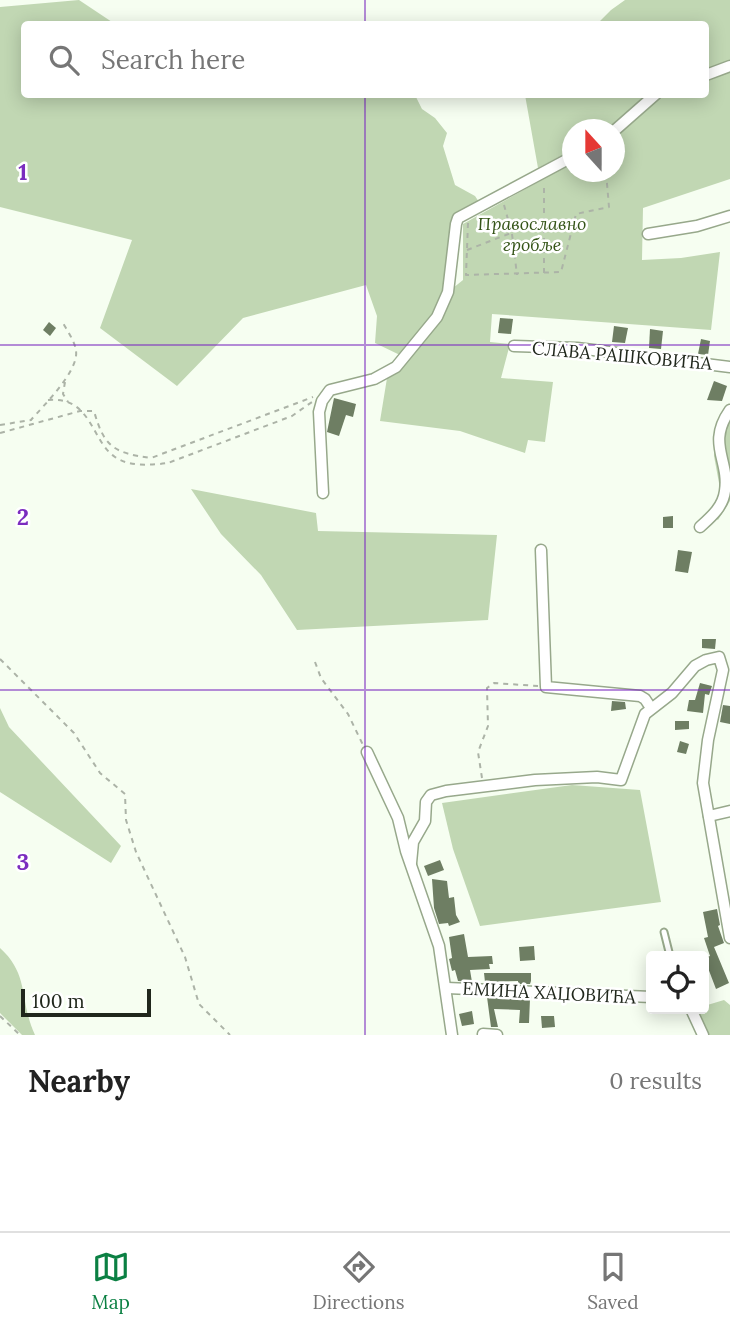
<!DOCTYPE html>
<meta charset="utf-8">
<style>
body{margin:0;font-family:Lora,serif;background:#f6f6f6;color:#222}
.controls{position:absolute;right:21px;bottom:21px;display:grid;overflow:hidden;border-radius:7px;box-shadow:0 4px 18px #0003}
.controls button{width:63px;height:63px;display:grid;place-items:center;padding:0;border:0;border-bottom:2px solid #e0e0e0;background:#fff;color:#222;font:35px sans-serif}
.compass{position:absolute;left:562px;top:119px;width:63px;height:63px;border-radius:50%;background:#fff;box-shadow:0 4px 18px #0003;rotate:339deg}
.scale{position:absolute;left:21px;bottom:18px;width:130px;box-sizing:border-box;padding-left:7px;border:4px solid #20271c;border-top:0;font-size:19px;line-height:24px;white-space:nowrap;color:#20271c;-webkit-text-stroke:5px #fff;paint-order:stroke}
.list{margin:0;padding:0;list-style:none}
h2{display:flex;justify-content:space-between;align-items:center;height:91px;margin:0;padding:0 28px;font-size:30px}
h2 small{font-size:23px;font-weight:400;color:#767676}
.icon{flex:none;width:38px;height:38px;fill:none;stroke:currentColor;stroke-width:2;stroke-linecap:round;stroke-linejoin:round}
.map{position:relative;flex:none;width:730px;height:1035px;overflow:hidden}
.search{position:absolute;background:#fff;box-shadow:0 4px 18px #0003;left:21px;right:21px;top:21px;height:77px;display:flex;align-items:center;gap:18px;box-sizing:border-box;padding:0 24px;border-radius:7px;color:#767676;font-size:26px}
.sheet{height:196px;background:#fff}
nav{display:flex;justify-content:space-around;align-items:center;box-sizing:border-box;height:98px;border-top:2px solid #e0e0e0;background:#fff;font-size:19px;color:#767676}
nav a{display:grid;justify-items:center;gap:4px}
nav .on{color:#0b8043}
.map>svg:first-child{display:block}
.green{fill:#c1d7b3}
.building{fill:#6e7e63}
.lines{fill:none;stroke-linecap:round;stroke-linejoin:round}
.lane-casing{stroke:#97a88b;stroke-width:9}
.street-casing{stroke:#97a88b;stroke-width:13}
.path{stroke:#acb3a7;stroke-width:2;stroke-dasharray:5 5;stroke-linecap:butt}
.lane{stroke:#fff;stroke-width:5}
.street{stroke:#fff;stroke-width:10}
.grid{fill:none;stroke:#7b2cbf;stroke-width:2;stroke-opacity:0.55}
.labels{text-anchor:middle;stroke-width:5;stroke-linejoin:round;paint-order:stroke}
.park-label{font-size:18px;font-style:italic;fill:#345417;stroke:#fff}
.street-label{font-size:18px;fill:#20271c;stroke:#fff}
.grid-label{font-size:23px;text-anchor:middle;font-weight:bold;fill:#7b2cbf;stroke:#fff;stroke-width:5;stroke-linejoin:round;paint-order:stroke}
</style>
<div class="map">
<svg width="730" height="1035" viewBox="0 0 730 1035">
<rect width="100%" height="100%" fill="#f6fef1"/>
<g class="green">
<path d="M 79,0 L 115,24 L 24,24 L 24,94 L 415,95 L 422,109 L 435,118 L 447,133 L 443,146 L 455,185 L 475,196 L 479,202 L 460,210 L 451,219 L 445,291 L 436,313 L 402,356 L 375,343 L 377,316 L 366,285 L 243,318 L 177,386 L 100,328 L 132,240 L 0,207 L 0,7 Z"/>
<path d="M 625,0 L 730,0 L 730,179 L 643,208 L 642,260 L 681,258 L 720,252 L 711,330 L 492,314 L 490,342 L 510,344 L 501,378 L 553,382 L 545,442 L 528,440 L 525,453 L 460,431 L 380,421 L 388,372 L 405,357 L 448,292 L 463,280 L 463,224 L 572,163 L 572,172 L 614,172 L 614,130 L 572,130 L 572,150 L 538,168 L 525,95 L 706,94 L 706,24 L 597,24 L 611,10 Z"/>
<path d="M 724,409 L 730,412 L 730,501 L 718,520 L 710,514 L 721,494 L 714,456 L 716,427 Z"/>
<path d="M 191,489 L 316,513 L 318,531 L 497,535 L 488,620 L 297,630 L 261,575 L 221,534 Z"/>
<path d="M 0,708 L 9,727 L 121,846 L 111,863 L 0,792 Z"/>
<path d="M 572,785 L 640,790 L 661,902 L 480,926 L 453,849 L 442,803 Z"/>
<path d="M 0,948 C 30,975 19,1001 35,1035 L 22,1035 L 0,1013 Z"/>
<path d="M 724,1000 L 730,1005 L 730,1035 L 708,1035 L 697,1009 L 704,1009 L 704,1006 Z"/>
</g>
<g class="building">
<path d="M 500,318 L 513,319 L 511,334 L 498,333 Z"/>
<path d="M 49,322 L 56,328 L 50,336 L 43,330 Z"/>
<path d="M 614,326 L 628,328 L 625,343 L 612,342 Z"/>
<path d="M 650,329 L 663,331 L 661,349 L 649,348 Z"/>
<path d="M 701,339 L 710,341 L 708,355 L 698,354 Z"/>
<path d="M 714,381 L 727,386 L 722,401 L 707,400 Z"/>
<path d="M 334,398 L 356,404 L 353,417 L 346,415 L 339,436 L 327,432 Z"/>
<path d="M 673,516 L 673,528 L 663,528 L 663,517 Z"/>
<path d="M 678,550 L 692,552 L 688,573 L 675,571 Z"/>
<path d="M 702,639 L 716,639 L 715,649 L 702,648 Z"/>
<path d="M 700,683 L 712,686 L 709,695 L 705,694 L 703,713 L 687,711 L 689,700 L 695,700 Z"/>
<path d="M 612,701 L 625,702 L 626,709 L 611,711 Z"/>
<path d="M 723,705 L 730,706 L 730,724 L 720,722 Z"/>
<path d="M 675,721 L 689,721 L 689,729 L 675,730 Z"/>
<path d="M 680,741 L 689,744 L 686,754 L 677,752 Z"/>
<path d="M 440,860 L 444,870 L 428,876 L 424,866 Z"/>
<path d="M 432,879 L 447,881 L 449,898 L 454,897 L 456,915 L 460,922 L 449,926 L 448,923 L 439,924 L 434,908 Z"/>
<path d="M 717,909 L 720,925 L 718,926 L 724,943 L 714,947 L 729,983 L 716,989 L 708,968 L 705,969 L 704,965 L 704,958 L 710,956 L 704,938 L 708,937 L 703,912 Z"/>
<path d="M 464,934 L 468,957 L 492,956 L 493,964 L 489,964 L 490,969 L 470,970 L 472,982 L 458,981 L 455,970 L 452,971 L 449,959 L 452,958 L 449,937 Z"/>
<path d="M 534,946 L 535,960 L 520,961 L 519,947 Z"/>
<path d="M 484,973 L 531,973 L 531,981 L 530,984 L 518,984 L 518,981 L 485,982 Z"/>
<path d="M 487,997 L 530,999 L 529,1023 L 519,1023 L 520,1010 L 494,1009 L 498,1027 L 491,1027 Z"/>
<path d="M 472,1011 L 474,1024 L 462,1026 L 459,1014 Z"/>
<path d="M 541,1016 L 554,1016 L 555,1027 L 542,1028 Z"/>
</g>
<g class="lines">
<g class="lane-casing">
<path id="lane" d="M 664,932 L 670,956"/>
</g>
<g class="street-casing">
<g id="street">
<path d="M 706,75 L 730,66"/>
<path d="M 614,131 L 656,94"/>
<path d="M 648,234 L 697,226 L 730,216"/>
<path d="M 514,346 L 577,348 L 730,367"/>
<path d="M 323,493 L 319,412 L 322,401 L 330,390 L 374,379 L 396,367 L 437,317 L 448,292 L 456,224 L 458,218 L 572,157"/>
<path d="M 700,527 C 711,517 723,507 725,491 C 730,460 706,444 730,410"/>
<path d="M 541,550 L 546,687 L 640,696 L 645,699 L 651,708"/>
<path d="M 367,752 L 398,818 L 406,851 L 439,946 L 452,1035"/>
<path d="M 709,816 L 730,811"/>
<path d="M 411,863 L 413,842 L 425,821 L 426,802 L 431,795 L 446,791 L 535,780 L 597,777 L 621,780 L 645,714 L 672,693 L 695,666 L 706,660 L 719,657 L 723,670 L 708,740 L 703,783 L 730,938"/>
<path d="M 447,988 L 651,997"/>
<path d="M 691,1009 L 703,1035"/>
<path d="M 483,1034 L 497,1035"/>
</g>
</g>
<g class="path">
<path d="M 504,205 L 512,234 L 517,275"/>
<path d="M 468,223 L 466,275 L 561,272 L 576,214 L 609,207 L 606,172"/>
<path d="M 467,250 L 511,233"/>
<path d="M 544,273 L 544,184"/>
<path d="M 65,382 L 63,394 L 68,402"/>
<path d="M 48,400 C 92,396 91,441 115,457 C 129,467 152,465 168,463 L 292,416 L 312,402"/>
<path d="M 0,425 L 31,420 C 43,406 79,371 76,351 C 75,341 66,329 62,321"/>
<path d="M 0,433 L 80,411 L 94,411 C 104,447 114,453 151,458 L 313,397"/>
<path d="M 0,659 L 74,733 L 100,773 L 125,794 L 126,820 L 136,852 L 185,957 L 199,1004 L 230,1035"/>
<path d="M 315,662 L 321,678 L 348,714 L 363,745"/>
<path d="M 482,778 L 478,752 L 488,726 L 487,688 L 494,683 L 538,686"/>
<path d="M 0,1016 L 20,1035"/>
</g>
<use href="#lane" class="lane"/>
<use href="#street" class="street"/>
</g>
<path class="grid" d="M 365,0 L 365,24M 365,94 L 365,1035M 0,345 L 730,345M 0,690 L 730,690"/>
<g class="labels">
<g class="park-label">
<text x="532" y="230">Православно<tspan x="532" dy="21">гробље</tspan></text>
</g>
<g class="street-label">
<text transform="translate(622 356) rotate(5)" y="6">СЛАВА РАШКОВИЋА</text>
<text transform="translate(549 993) rotate(3)" y="6">ЕМИНА ХАЏОВИЋА</text>
</g>
</g>
<g class="grid-label">
<text x="23" y="180">1</text>
<text x="23" y="525">2</text>
<text x="23" y="870">3</text>
</g>
</svg>
<div class="controls">
<button><svg class="icon" aria-label="locate" viewBox="0 0 24 24"><circle cx="12" cy="12" r="6"/><path d="M12 2v4M12 18v4M2 12h4M18 12h4"/></svg></button>
</div>
<svg class="compass" viewBox="-18 -18 36 36"><path d="M0-13l5 13h-10z" fill="#e53935"/><path d="M0 13l5-13h-10z" fill="#767676"/></svg>
<div class="scale">100 m</div>
<div class="search"><svg class="icon" aria-label="search" viewBox="0 0 24 24"><circle cx="10" cy="10" r="6"/><path d="M15 15l6 6"/></svg>Search here</div>
</div>
<section class="sheet">
<h2>Nearby<small>0 results</small></h2>
<ul class="list">
</ul>
</section>
<nav>
<a class="on"><svg class="icon" aria-label="map" viewBox="0 0 24 24"><path d="M3 6l6-2 6 2 6-2v14l-6 2-6-2-6 2zM9 4v14M15 6v14"/></svg>Map</a>
<a><svg class="icon" aria-label="directions" viewBox="0 0 24 24"><path d="M12 3l9 9-9 9-9-9zM9 14v-3h6M13 9l2 2-2 2"/></svg>Directions</a>
<a><svg class="icon" aria-label="saved" viewBox="0 0 24 24"><path d="M7 4h10v16l-5-4-5 4z"/></svg>Saved</a>
</nav>
